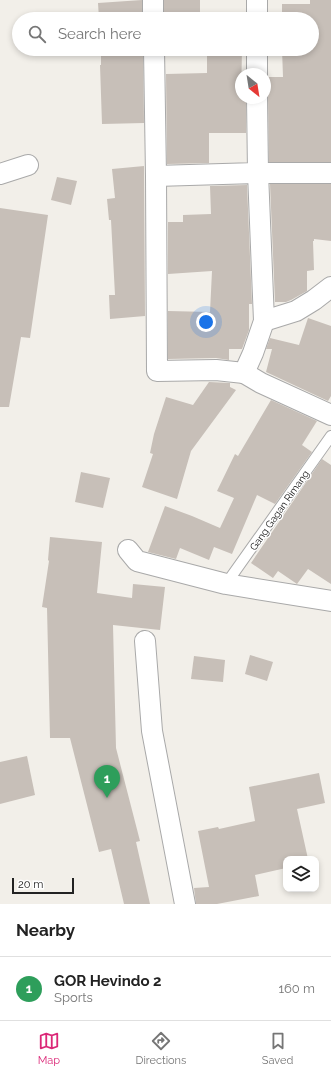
<!DOCTYPE html>
<style>
body{margin:0;font-family:Raleway,sans-serif;background:#f6f6f6;color:#222}
.controls{position:absolute;right:12px;bottom:12px;display:grid;overflow:hidden;border-radius:8px;box-shadow:0 2px 6px #0003}
.controls button{width:36px;height:36px;display:grid;place-items:center;padding:0;border:0;border-bottom:1px solid #e0e0e0;background:#fff;color:#222;font:20px sans-serif}
.compass{position:absolute;left:235px;top:68px;width:36px;height:36px;border-radius:50%;background:#fff;box-shadow:0 2px 6px #0003;rotate:150deg}
.scale{position:absolute;left:12px;bottom:10px;width:62px;box-sizing:border-box;padding-left:4px;border:2px solid #222;border-top:0;font-size:11px;line-height:14px;white-space:nowrap;color:#222;-webkit-text-stroke:3px #fff;paint-order:stroke}
.you{position:absolute;left:206px;top:322px;width:14px;height:14px;margin:-10px;border:3px solid #fff;border-radius:50%;background:#1a73e8;box-shadow:0 0 0 6px #1a73e833}
.badge{display:grid;place-items:center;width:26px;height:26px;border-radius:50%;background:#db2777;color:#fff;font-size:13px;font-weight:700}
.pin{position:absolute;translate:-50% -33px;filter:drop-shadow(0 1px 2px #0008)}
.pin::after{content:'';position:absolute;top:21px;width:14px;height:12px;background:inherit;clip-path:polygon(0 0,100% 0,50% 100%)}
.list{margin:0;padding:0;list-style:none}
h2{display:flex;justify-content:space-between;align-items:center;height:52px;margin:0;padding:0 16px;font-size:17px}
h2 small{font-size:13px;font-weight:400;color:#767676}
.list li{display:grid;grid-template-columns:26px 1fr auto;gap:12px;align-items:center;box-sizing:border-box;height:64px;padding:0 16px;border-top:1px solid #e0e0e0}
.list b{display:block;font-size:15px;white-space:nowrap}
.list p{margin:0;font-size:13px;white-space:nowrap;color:#767676}
.list em{font-size:13px;font-style:normal;color:#767676}
.icon{flex:none;width:22px;height:22px;fill:none;stroke:currentColor;stroke-width:2;stroke-linecap:round;stroke-linejoin:round}
.map{position:relative;flex:none;width:331px;height:904px;overflow:hidden}
.search{position:absolute;background:#fff;box-shadow:0 2px 6px #0003;left:12px;right:12px;top:12px;height:44px;display:flex;align-items:center;gap:10px;box-sizing:border-box;padding:0 14px;border-radius:22px;color:#767676;font-size:15px}
.sheet{height:116px;background:#fff}
nav{display:flex;justify-content:space-around;align-items:center;box-sizing:border-box;height:56px;border-top:1px solid #e0e0e0;background:#fff;font-size:11px;color:#767676}
nav a{display:grid;justify-items:center;gap:2px}
nav .on{color:#db2777}
.map>svg:first-child{display:block}
.building{fill:#c7bfb8}
.lines{fill:none;stroke-linecap:round;stroke-linejoin:round}
.service-casing{stroke:#a9a9a9;stroke-width:12}
.minor-casing{stroke:#a9a9a9;stroke-width:22}
.service{stroke:#fff;stroke-width:10}
.minor{stroke:#fff;stroke-width:20}
.labels{text-anchor:middle;stroke-width:3;stroke-linejoin:round;paint-order:stroke}
.street-label{font-size:10px;fill:#222;stroke:#fff}
</style>
<div class="map">
<svg width="331" height="904" viewBox="0 0 331 904">
<rect width="100%" height="100%" fill="#f2efe9"/>
<g class="building">
<path d="M 142,0 L 142,19 L 99,19 L 98,3 Z"/>
<rect x="164" y="0" width="36" height="19"/>
<path d="M 310,0 L 331,0 L 331,162 L 269,162 L 268,98 L 265,90 L 265,82 L 268,77 L 283,77 L 282,49 L 312,49 L 312,19 L 282,19 L 282,4 L 310,4 Z"/>
<path d="M 101,49 L 143,49 L 144,123 L 102,124 L 100,65 L 101,65 Z"/>
<path d="M 207,49 L 242,49 L 241,98 L 246,98 L 246,133 L 209,133 L 209,163 L 167,164 L 166,74 L 207,73 Z"/>
<path d="M 144,166 L 145,316 L 110,319 L 109,295 L 115,295 L 111,220 L 109,220 L 107,199 L 115,198 L 112,169 Z"/>
<path d="M 57,177 L 77,181 L 71,205 L 51,200 Z"/>
<path d="M 270,184 L 331,184 L 331,241 L 314,239 L 314,241 L 313,241 L 314,270 L 307,271 L 307,291 L 291,300 L 286,302 L 275,302 Z"/>
<path d="M 247,185 L 252,304 L 249,304 L 249,330 L 242,349 L 229,349 L 229,360 L 216,358 L 168,359 L 168,311 L 210,312 L 212,271 L 168,274 L 168,222 L 183,222 L 183,215 L 211,214 L 210,186 Z"/>
<path d="M 0,208 L 48,215 L 30,338 L 21,337 L 9,407 L 0,407 Z"/>
<path d="M 308,318 L 331,326 L 331,396 L 328,401 L 266,372 L 272,349 L 266,349 L 270,338 L 299,345 Z"/>
<path d="M 209,382 L 230,383 L 230,387 L 236,390 L 191,451 L 177,499 L 142,487 L 153,454 L 150,453 L 154,434 L 166,397 L 193,405 Z"/>
<path d="M 271,400 L 317,421 L 302,445 L 312,452 L 275,504 L 257,495 L 232,554 L 214,547 L 209,560 L 180,548 L 176,559 L 148,552 L 165,506 L 192,516 L 220,528 L 234,498 L 217,491 L 235,454 L 238,456 Z"/>
<path d="M 322,459 L 331,465 L 331,584 L 308,569 L 297,584 L 278,571 L 273,578 L 251,563 Z"/>
<path d="M 81,472 L 110,478 L 103,508 L 75,502 Z"/>
<path d="M 50,537 L 102,542 L 97,593 L 132,598 L 133,584 L 165,587 L 160,630 L 113,625 L 116,748 L 140,841 L 136,842 L 150,904 L 124,904 L 111,849 L 99,852 L 70,738 L 50,738 L 47,608 L 42,607 L 49,561 L 48,560 Z"/>
<path d="M 250,655 L 273,662 L 267,681 L 245,674 Z"/>
<path d="M 194,656 L 225,660 L 223,682 L 191,679 Z"/>
<path d="M 27,756 L 35,795 L 0,804 L 0,762 Z"/>
<path d="M 319,773 L 325,803 L 297,809 L 308,859 L 286,859 L 286,868 L 255,875 L 259,896 L 217,904 L 196,904 L 194,888 L 209,887 L 198,831 L 218,827 L 219,829 L 255,821 L 249,787 Z"/>
</g>
<g class="lines">
<g class="service-casing">
<path id="service" d="M 226,584 L 331,436"/>
</g>
<g class="minor-casing">
<g id="minor">
<path d="M 153,0 L 153,19"/>
<path d="M 257,0 L 257,19"/>
<path d="M 154,49 L 156,176"/>
<path d="M 257,49 L 257,74"/>
<path d="M 257,98 L 258,173 L 264,321 L 253,353 L 244,373 L 216,370 L 157,371 L 156,176 L 258,173 L 331,173"/>
<path d="M 0,174 L 28,165"/>
<path d="M 264,321 L 296,311 L 314,300 L 331,287"/>
<path d="M 244,373 L 261,383 L 331,415"/>
<path d="M 128,550 L 137,561 L 226,584 L 331,601"/>
<path d="M 145,641 L 152,731 L 185,904"/>
</g>
</g>
<use href="#service" class="service"/>
<use href="#minor" class="minor"/>
</g>
<g class="labels">
<g class="street-label">
<text transform="translate(279 510) rotate(-55)" y="4">Gang Gagan Rimang</text>
</g>
</g>
</svg>
<div class="controls">
<button><svg class="icon" aria-label="layers" viewBox="0 0 24 24"><path d="M12 4l9 5-9 5-9-5zM3 14l9 5 9-5"/></svg></button>
</div>
<svg class="compass" viewBox="-18 -18 36 36"><path d="M0-13l5 13h-10z" fill="#e53935"/><path d="M0 13l5-13h-10z" fill="#767676"/></svg>
<div class="scale">20 m</div>
<div class="you"></div>
<div class="pin badge" style="left:107px;top:798px;background:#2e9e5b">1</div>
<div class="search"><svg class="icon" aria-label="search" viewBox="0 0 24 24"><circle cx="10" cy="10" r="6"/><path d="M15 15l6 6"/></svg>Search here</div>
</div>
<section class="sheet">
<h2>Nearby<small></small></h2>
<ul class="list">
<li><span class="badge" style="background:#2e9e5b">1</span><div><b>GOR Hevindo 2</b><p>Sports</p></div><em>160 m</em></li>
</ul>
</section>
<nav>
<a class="on"><svg class="icon" aria-label="map" viewBox="0 0 24 24"><path d="M3 6l6-2 6 2 6-2v14l-6 2-6-2-6 2zM9 4v14M15 6v14"/></svg>Map</a>
<a><svg class="icon" aria-label="directions" viewBox="0 0 24 24"><path d="M12 3l9 9-9 9-9-9zM9 14v-3h6M13 9l2 2-2 2"/></svg>Directions</a>
<a><svg class="icon" aria-label="saved" viewBox="0 0 24 24"><path d="M7 4h10v16l-5-4-5 4z"/></svg>Saved</a>
</nav>
